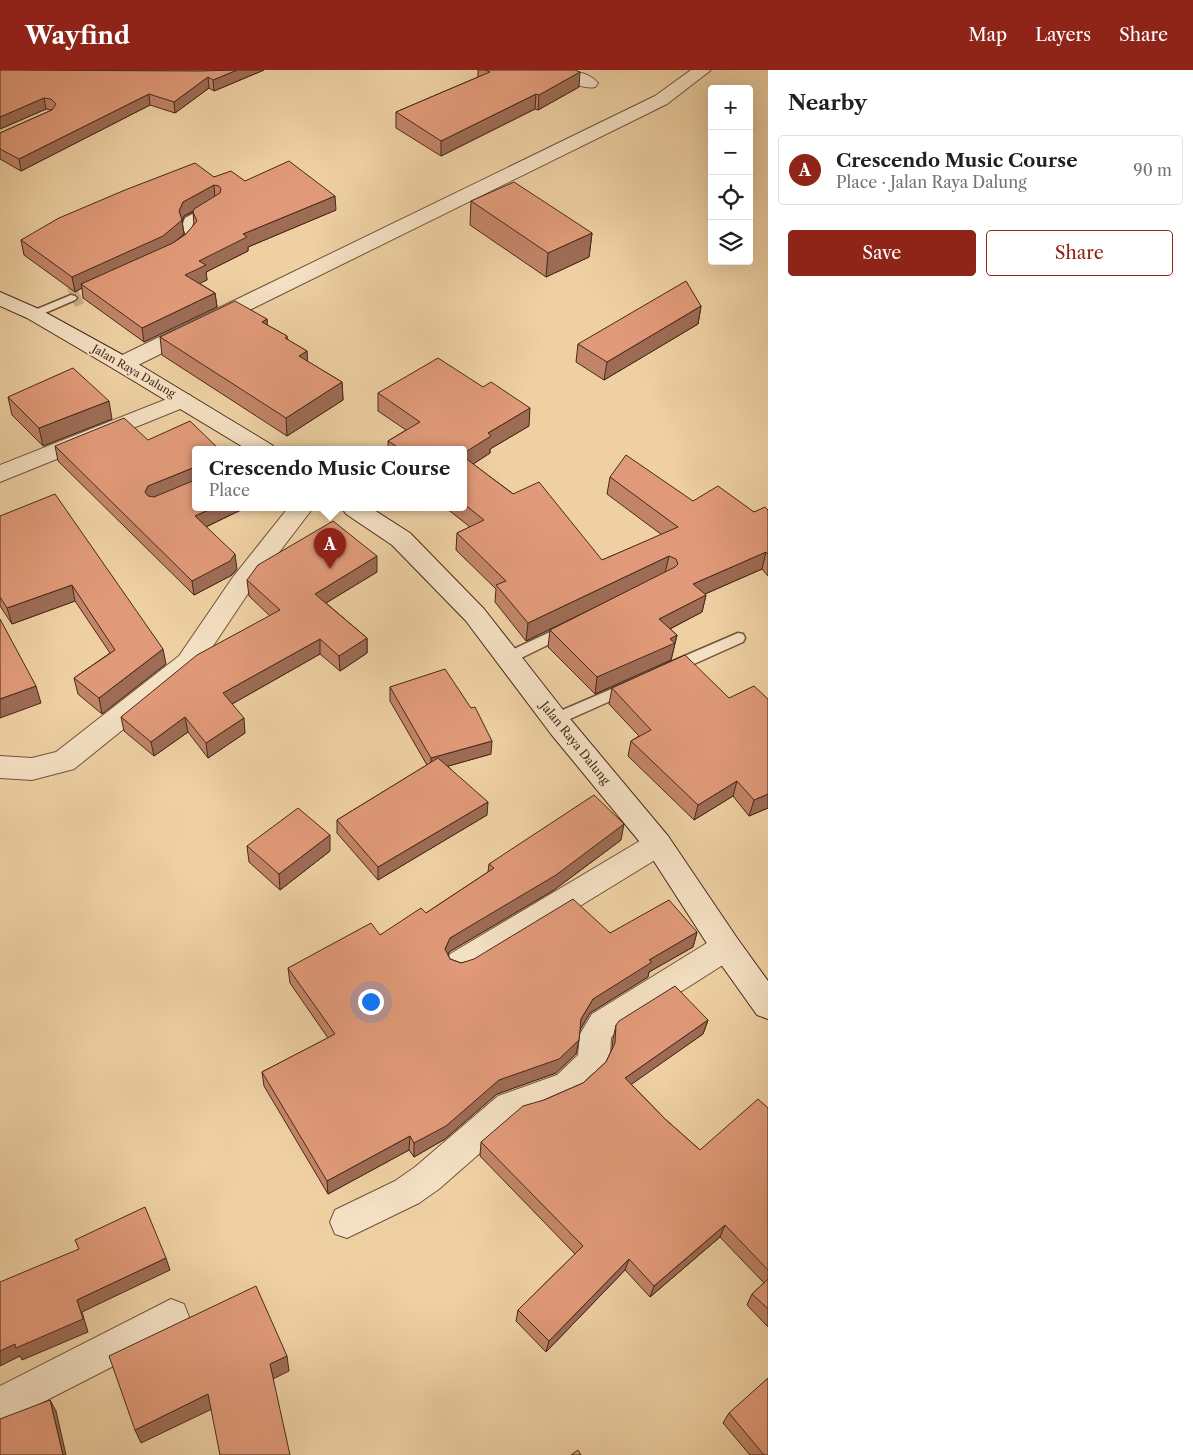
<!DOCTYPE html>
<meta charset="utf-8">
<style>
body{margin:0;font-family:"Libre Caslon Text",serif;background:#f6f6f6;color:#202124}
.controls{position:absolute;right:15px;top:15px;display:grid;overflow:hidden;border-radius:5px;box-shadow:0 5px 20px #0002}
.controls button{width:45px;height:45px;display:grid;place-items:center;padding:0;border:0;border-bottom:1px solid #e0e0e0;background:#fff;color:#202124;font:25px sans-serif}
.you{position:absolute;left:370px;top:931px;width:18px;height:18px;margin:-12px;border:4px solid #fff;border-radius:50%;background:#1a73e8;box-shadow:0 0 0 8px #1a73e833}
.badge{display:grid;place-items:center;width:32px;height:32px;border-radius:50%;background:#8f2418;color:#fff;font-size:16px;font-weight:700}
.pin{position:absolute;translate:-50% -41px;filter:drop-shadow(0 1px 2px #0008)}
.pin::after{content:'';position:absolute;top:26px;width:18px;height:15px;background:inherit;clip-path:polygon(0 0,100% 0,50% 100%)}
.popup{position:absolute;left:192px;top:376px;width:275px;height:65px;box-sizing:border-box;display:grid;place-content:center;border-radius:5px;background:#fff;filter:drop-shadow(0 1px 4px #0005);font-size:16px;white-space:nowrap;color:#757577}
.popup b{font-size:19px;color:#202124}
.popup::after{content:'';position:absolute;left:50%;top:100%;margin-left:-10px;border:10px solid transparent;border-top-color:#fff}
.list{margin:0;padding:0;list-style:none}
h2{display:flex;justify-content:space-between;align-items:center;height:65px;margin:0;padding:0 20px;font-size:21px}
h2 small{font-size:16px;font-weight:400;color:#757577}
.list li{display:grid;grid-template-columns:32px 1fr auto;gap:15px;align-items:center;box-sizing:border-box;height:70px;margin:0 10px 10px;padding:0 10px;border:1px solid #e0e0e0;border-radius:5px}
.list b{display:block;font-size:19px;white-space:nowrap}
.list p{margin:0;font-size:16px;white-space:nowrap;color:#757577}
.list em{font-size:16px;font-style:normal;color:#757577}
.actions{display:flex;gap:10px;padding:15px 20px}
.actions a{flex:1;padding:11px 0;border:1px solid #8f2418;border-radius:5px;text-align:center;font-size:18px;color:#8f2418}
.actions .main{background:#8f2418;color:#fff}
.icon{flex:none;width:28px;height:28px;fill:none;stroke:currentColor;stroke-width:2;stroke-linecap:round;stroke-linejoin:round}
.map{position:relative;flex:none;width:768px;height:1385px;overflow:hidden}
header{display:flex;align-items:center;gap:30px;box-sizing:border-box;height:70px;padding:0 25px;background:#8f2418;color:#fff}
header strong{font-size:24px}
nav{display:flex;gap:28px;margin-inline-start:auto;font-size:18px}
main{display:flex}
aside{flex:1;background:#fff}
.map>svg:first-child{display:block}
.lines{fill:none;stroke-linecap:round;stroke-linejoin:round}
.street-tunnel{stroke:#cdaf88;stroke-width:20;stroke-dasharray:20 10;stroke-linecap:butt}
.lane-casing{stroke:#71533c;stroke-width:3}
.street-casing{stroke:#71533c;stroke-width:2}
.secondary-casing{stroke:#47291a;stroke-width:2}
.lane{fill:#f4e0c3;fill-rule:evenodd}
.street{fill:#f4e0c3;fill-rule:evenodd}
.secondary{fill:#f4e0c3;fill-rule:evenodd}
.wall{fill:#c28468;stroke:#47291a;fill-rule:evenodd}
.shaded-wall{fill:#9e6c55;stroke:#47291a}
.building{fill:#e19a79;stroke:#47291a;fill-rule:evenodd}
.labels{text-anchor:middle;stroke-width:4;stroke-linejoin:round;paint-order:stroke}
.far-street-label{font-size:11px;fill:#47291a;stroke:#f4e0c3}
.street-label{font-size:12px;fill:#47291a;stroke:#f4e0c3}
</style>
<header>
<strong>Wayfind</strong>
<nav><a>Map</a><a>Layers</a><a>Share</a></nav>
</header>
<main>
<div class="map">
<svg width="768" height="1385" viewBox="0 0 768 1385">
<rect width="100%" height="100%" fill="#eed0a3"/>
<filter id="stains"><feTurbulence type="fractalNoise" baseFrequency=".004" numOctaves="4"/><feColorMatrix values="0 0 0 0 .2 0 0 0 0 .09 0 0 0 0 .02 0 0 0 .5 -.17"/></filter>
<radialGradient id="worn" r=".72"><stop offset=".6" stop-color="#630" stop-opacity="0"/><stop offset="1" stop-color="#630" stop-opacity=".3"/></radialGradient>
<g class="lines">
<path class="street-tunnel" d="M 71,228 L 80,224"/>
<g class="lane-casing">
<g id="lane">
<path d="M 211,134 L 215,135 L 216,137 L 215,139 L 194,152 L 192,156 L 197,165 L 187,177 L 179,177 L 178,175 L 186,165 L 182,156 L 185,148 Z"/>
<path d="M 71,225 L 75,226 L 77,228 L 75,230 L 38,246 L 34,247 L 28,244 L 30,242 Z"/>
<path d="M 567,554 L 572,555 L 574,559 L 572,563 L 513,592 L 508,593 L 503,592 L 501,588 L 503,584 Z"/>
<path d="M 738,563 L 743,564 L 745,568 L 743,572 L 676,602 L 671,603 L 666,602 L 664,598 L 666,594 Z"/>
<path d="M 630,611 L 635,612 L 637,616 L 635,620 L 561,653 L 556,655 L 551,653 L 549,649 L 551,645 Z"/>
</g>
</g>
<g class="street-casing">
<g id="street">
<path d="M 550,0 C 565,0 588,0 598,13 L 595,17 C 581,20 565,9 553,4 Z"/>
<path d="M 691,0 L 711,0 L 667,34 L 130,299 L 122,301 L 114,299 L 111,294 L 114,289 L 655,26 Z"/>
<path d="M 182,323 L 190,325 L 193,330 L 190,335 L 0,412 L 0,395 Z"/>
<path d="M 288,438 L 313,438 L 251,519 L 197,600 L 74,699 L 32,710 L 0,708 L 0,686 L 32,688 L 56,682 L 179,586 L 233,507 Z"/>
<path d="M 658,762 L 668,766 L 672,774 L 668,782 L 472,902 L 461,906 L 450,902 L 446,893 L 450,884 L 648,766 Z"/>
<path d="M 726,864 L 737,868 L 741,877 L 737,886 L 614,964 L 611,968 L 610,986 L 601,1005 L 579,1025 L 541,1042 L 520,1048 L 439,1119 L 419,1133 L 347,1168 L 335,1164 L 330,1152 L 335,1140 L 395,1111 L 415,1097 L 498,1026 L 557,1005 L 578,985 L 580,964 L 592,944 L 715,868 Z"/>
<path d="M 171,1229 L 184,1234 L 189,1247 L 184,1260 L 0,1354 L 0,1316 Z"/>
</g>
</g>
<g class="secondary-casing">
<g id="secondary">
<path d="M 0,222 L 41,240 L 130,289 L 272,375 L 276,380 L 248,380 L 114,299 L 27,248 L 0,236 Z"/>
<path d="M 342,438 L 371,438 L 410,463 L 484,539 L 571,650 L 668,766 L 737,868 L 768,911 L 768,949 L 757,945 L 715,886 L 648,782 L 551,664 L 466,551 L 392,475 L 346,444 Z"/>
</g>
</g>
<use href="#lane" class="lane"/>
<use href="#street" class="street"/>
<use href="#secondary" class="secondary"/>
</g>
<g class="wall">
<path d="M 0,0 L 199,1 L 264,0 L 214,21 L 209,18 L 175,43 L 150,35 L 21,101 L 0,89 L 0,63 L 52,40 L 46,39 L 0,59 Z"/>
<path d="M 478,0 L 575,0 L 579,17 L 538,40 L 535,39 L 441,86 L 396,58 L 396,42 L 478,7 Z"/>
<path d="M 214,107 L 245,111 L 336,140 L 248,177 L 248,181 L 206,202 L 207,210 L 199,213 L 215,223 L 217,237 L 144,272 L 83,228 L 82,218 L 75,222 L 24,185 L 21,170 ZM 193,142 L 194,155 L 186,164 L 174,173 L 184,164 L 182,151 L 184,146 Z"/>
<path d="M 471,131 L 592,163 L 589,187 L 546,207 L 470,155 Z"/>
<path d="M 701,236 L 698,254 L 604,310 L 576,292 L 578,274 Z"/>
<path d="M 267,249 L 267,255 L 287,266 L 288,270 L 307,281 L 307,291 L 342,312 L 343,330 L 287,366 L 162,285 L 160,267 Z"/>
<path d="M 378,323 L 529,356 L 490,379 L 490,383 L 473,394 L 602,490 L 662,465 L 607,424 L 610,407 L 693,431 L 754,442 L 768,440 L 768,506 L 762,499 L 705,524 L 706,525 L 702,542 L 670,559 L 677,565 L 671,590 L 595,624 L 548,577 L 550,560 L 584,543 L 526,571 L 495,532 L 496,519 L 456,480 L 457,463 L 470,457 L 446,438 L 464,438 L 464,380 L 388,380 L 388,371 L 406,360 L 378,341 Z"/>
<path d="M 8,327 L 112,349 L 43,376 L 12,345 Z"/>
<path d="M 55,376 L 196,438 L 245,438 L 206,457 L 237,499 L 232,505 L 194,525 L 58,391 Z"/>
<path d="M 0,446 L 166,594 L 102,644 L 78,624 L 74,608 L 110,583 L 75,531 L 12,554 L 0,536 Z"/>
<path d="M 377,502 L 326,533 L 367,568 L 367,583 L 340,601 L 320,584 L 232,634 L 245,663 L 208,688 L 188,662 L 154,686 L 124,661 L 121,647 L 270,546 L 249,526 L 247,510 Z"/>
<path d="M 685,585 L 768,738 L 749,746 L 733,726 L 694,750 L 628,686 L 631,671 L 639,666 L 609,634 L 612,618 Z"/>
<path d="M 390,617 L 491,684 L 448,696 L 487,745 L 378,810 L 337,763 L 337,750 L 427,695 L 390,631 Z"/>
<path d="M 621,770 L 554,820 L 449,882 L 448,885 L 450,889 L 461,893 L 610,863 L 697,862 L 693,877 L 649,902 L 648,907 L 590,943 L 580,960 L 576,984 L 556,1003 L 497,1024 L 445,1069 L 414,1087 L 409,1080 L 328,1124 L 264,1016 L 262,1002 L 328,968 L 290,913 L 288,898 L 380,865 L 426,843 L 488,802 L 489,794 Z"/>
<path d="M 247,776 L 330,781 L 280,820 L 249,792 Z"/>
<path d="M 708,950 L 703,964 L 631,1014 L 665,1049 L 700,1080 L 768,1038 L 768,1257 L 747,1235 L 752,1224 L 764,1213 L 720,1167 L 650,1227 L 625,1200 L 546,1282 L 516,1251 L 518,1240 L 575,1184 L 480,1086 L 481,1072 L 544,1030 L 583,1013 L 606,992 L 612,979 L 613,969 L 616,955 Z"/>
<path d="M 729,1343 L 768,1385 L 750,1385 L 723,1353 Z"/>
</g>
<g class="shaded-wall">
<path d="M 237,0 L 264,0 L 214,21 L 213,10 Z"/>
<path d="M 580,2 L 579,17 L 538,40 L 539,25 Z"/>
<path d="M 208,7 L 209,18 L 175,43 L 174,32 Z"/>
<path d="M 149,24 L 150,35 L 21,101 L 19,89 Z"/>
<path d="M 536,24 L 535,39 L 441,86 L 441,71 Z"/>
<path d="M 44,28 L 46,39 L 0,59 L 0,47 Z"/>
<path d="M 214,115 L 215,129 L 184,146 L 182,151 L 184,164 L 165,180 L 81,214 L 82,218 L 75,222 L 72,207 L 179,141 L 183,132 Z"/>
<path d="M 335,126 L 336,140 L 248,177 L 248,181 L 206,202 L 207,210 L 186,220 L 185,205 L 199,191 L 243,164 Z"/>
<path d="M 592,163 L 589,187 L 546,207 L 548,183 Z"/>
<path d="M 215,223 L 217,237 L 144,272 L 142,258 Z"/>
<path d="M 701,236 L 698,254 L 604,310 L 607,292 Z"/>
<path d="M 267,249 L 268,267 L 262,252 Z"/>
<path d="M 307,281 L 308,299 L 299,286 Z"/>
<path d="M 342,312 L 343,330 L 287,366 L 286,348 Z"/>
<path d="M 109,331 L 112,349 L 43,376 L 39,358 Z"/>
<path d="M 530,338 L 529,356 L 490,379 L 490,383 L 464,400 L 464,383 L 488,363 Z"/>
<path d="M 195,397 L 196,412 L 150,431 L 145,422 L 148,416 Z"/>
<path d="M 213,438 L 245,438 L 197,461 L 195,446 Z"/>
<path d="M 766,482 L 762,499 L 689,531 L 693,514 Z"/>
<path d="M 235,484 L 237,499 L 232,505 L 194,525 L 192,511 Z"/>
<path d="M 377,486 L 377,502 L 316,539 L 315,524 Z"/>
<path d="M 669,486 L 665,503 L 526,571 L 528,553 Z"/>
<path d="M 72,515 L 75,531 L 12,554 L 7,538 Z"/>
<path d="M 706,525 L 702,542 L 656,566 L 659,549 Z"/>
<path d="M 677,565 L 671,590 L 595,624 L 597,607 Z"/>
<path d="M 367,568 L 367,583 L 340,601 L 339,586 Z"/>
<path d="M 320,569 L 320,584 L 225,638 L 223,623 Z"/>
<path d="M 163,579 L 166,594 L 102,644 L 99,628 Z"/>
<path d="M 36,616 L 41,633 L 0,648 L 0,629 Z"/>
<path d="M 185,647 L 188,662 L 154,686 L 151,672 Z"/>
<path d="M 244,648 L 245,663 L 208,688 L 206,673 Z"/>
<path d="M 492,671 L 491,684 L 431,701 L 431,688 Z"/>
<path d="M 737,711 L 733,726 L 694,750 L 698,735 Z"/>
<path d="M 768,724 L 768,738 L 749,746 L 754,730 Z"/>
<path d="M 488,732 L 487,745 L 378,810 L 378,797 Z"/>
<path d="M 624,754 L 621,770 L 554,820 L 449,882 L 444,894 L 445,879 L 450,868 Z"/>
<path d="M 330,765 L 330,781 L 280,820 L 279,804 Z"/>
<path d="M 697,862 L 693,877 L 649,902 L 648,907 L 590,943 L 578,963 L 581,949 L 593,929 L 649,890 Z"/>
<path d="M 708,950 L 703,964 L 622,1021 L 625,1008 Z"/>
<path d="M 579,970 L 576,984 L 556,1003 L 497,1024 L 445,1069 L 414,1087 L 414,1073 L 499,1010 Z"/>
<path d="M 410,1066 L 409,1080 L 328,1124 L 327,1111 Z"/>
<path d="M 725,1155 L 720,1167 L 650,1227 L 654,1216 Z"/>
<path d="M 166,1188 L 170,1200 L 82,1242 L 88,1262 L 22,1290 L 20,1286 L 0,1296 L 0,1281 L 77,1230 Z"/>
<path d="M 629,1189 L 625,1200 L 546,1282 L 549,1271 Z"/>
<path d="M 287,1286 L 289,1301 L 273,1309 L 270,1294 Z"/>
<path d="M 208,1324 L 212,1339 L 141,1373 L 135,1360 Z"/>
<path d="M 50,1330 L 56,1341 L 66,1385 L 63,1385 Z"/>
</g>
<g class="building">
<path d="M 0,0 L 199,1 L 237,0 L 213,10 L 208,7 L 174,32 L 149,24 L 19,89 L 0,79 L 0,63 L 52,40 L 56,34 L 51,29 L 44,28 L 0,47 Z"/>
<path d="M 485,0 L 575,0 L 580,2 L 539,25 L 536,24 L 441,71 L 396,42 L 490,2 Z"/>
<path d="M 289,91 L 335,126 L 243,164 L 247,167 L 199,191 L 206,195 L 185,205 L 215,223 L 142,258 L 81,214 L 173,173 L 186,164 L 197,151 L 193,142 L 194,139 L 220,123 L 221,119 L 219,116 L 214,115 L 183,132 L 179,141 L 182,150 L 163,166 L 72,207 L 21,170 L 59,148 L 125,120 L 195,93 L 214,107 L 231,101 L 245,111 Z"/>
<path d="M 514,112 L 592,163 L 548,183 L 471,131 Z"/>
<path d="M 686,211 L 701,236 L 607,292 L 578,274 Z"/>
<path d="M 235,231 L 267,249 L 262,252 L 287,266 L 285,268 L 307,281 L 299,286 L 342,312 L 286,348 L 160,267 Z"/>
<path d="M 438,288 L 483,317 L 491,312 L 530,338 L 488,363 L 491,366 L 464,383 L 464,380 L 402,380 L 388,371 L 420,352 L 378,323 Z"/>
<path d="M 73,298 L 109,331 L 39,358 L 8,327 Z"/>
<path d="M 124,348 L 148,370 L 190,351 L 220,380 L 196,380 L 196,438 L 213,438 L 195,446 L 235,484 L 230,491 L 192,511 L 55,376 ZM 195,397 L 195,410 L 154,427 L 148,426 L 145,422 L 148,416 Z"/>
<path d="M 626,385 L 693,431 L 718,416 L 754,442 L 765,437 L 768,440 L 768,484 L 766,482 L 693,514 L 706,525 L 659,549 L 677,565 L 670,569 L 675,573 L 597,607 L 550,560 L 675,497 L 678,494 L 676,489 L 669,486 L 528,553 L 496,515 L 506,511 L 457,463 L 484,450 L 464,434 L 464,387 L 513,424 L 539,412 L 602,490 L 678,457 L 610,407 Z"/>
<path d="M 55,424 L 163,579 L 99,628 L 74,608 L 115,580 L 72,515 L 7,538 L 0,527 L 0,446 Z"/>
<path d="M 333,451 L 377,486 L 315,524 L 367,568 L 339,586 L 320,569 L 223,623 L 244,648 L 206,673 L 185,647 L 151,672 L 121,647 L 197,585 L 280,540 L 247,510 L 258,495 Z"/>
<path d="M 0,549 L 36,616 L 0,629 Z"/>
<path d="M 685,585 L 729,628 L 754,616 L 768,629 L 768,724 L 754,730 L 737,711 L 698,735 L 631,671 L 651,660 L 612,618 Z"/>
<path d="M 445,599 L 471,638 L 475,637 L 492,671 L 431,688 L 390,617 Z"/>
<path d="M 438,688 L 488,732 L 378,797 L 337,750 Z"/>
<path d="M 594,725 L 624,754 L 556,805 L 450,868 L 445,879 L 450,889 L 461,893 L 474,889 L 573,829 L 610,863 L 669,830 L 697,862 L 649,890 L 652,892 L 593,929 L 581,949 L 579,970 L 559,989 L 499,1010 L 446,1056 L 414,1073 L 410,1066 L 327,1111 L 262,1002 L 335,964 L 288,898 L 371,853 L 380,865 L 421,838 L 426,843 L 494,798 L 489,794 Z"/>
<path d="M 298,738 L 330,765 L 279,804 L 247,776 Z"/>
<path d="M 675,916 L 708,950 L 625,1008 L 665,1049 L 700,1080 L 758,1029 L 768,1038 L 768,1200 L 725,1155 L 654,1216 L 629,1189 L 549,1271 L 518,1240 L 583,1176 L 481,1072 L 523,1036 L 544,1030 L 583,1013 L 606,992 L 615,973 L 616,955 L 619,951 Z"/>
<path d="M 145,1137 L 166,1188 L 77,1230 L 83,1249 L 16,1278 L 15,1274 L 0,1281 L 0,1212 L 79,1179 L 75,1170 Z"/>
<path d="M 768,1209 L 768,1239 L 752,1224 Z"/>
<path d="M 256,1216 L 287,1286 L 270,1294 L 290,1385 L 220,1385 L 208,1324 L 135,1360 L 109,1286 Z"/>
<path d="M 768,1308 L 768,1385 L 764,1385 L 729,1343 Z"/>
<path d="M 50,1330 L 63,1385 L 0,1385 L 0,1349 Z"/>
<path d="M 578,1380 L 581,1385 L 571,1385 Z"/>
</g>
<g class="labels">
<g class="far-street-label">
<text transform="translate(134 301) rotate(30)" y="4">Jalan Raya Dalung</text>
</g>
<g class="street-label">
<text transform="translate(575 673) rotate(51)" y="4">Jalan Raya Dalung</text>
</g>
</g>
<rect width="100%" height="100%" filter="url(#stains)"/>
<rect width="100%" height="100%" fill="url(#worn)"/>
</svg>
<div class="controls">
<button>+</button>
<button>−</button>
<button><svg class="icon" aria-label="locate" viewBox="0 0 24 24"><circle cx="12" cy="12" r="6"/><path d="M12 2v4M12 18v4M2 12h4M18 12h4"/></svg></button>
<button><svg class="icon" aria-label="layers" viewBox="0 0 24 24"><path d="M12 4l9 5-9 5-9-5zM3 14l9 5 9-5"/></svg></button>
</div>
<div class="you"></div>
<div class="pin badge" style="left:330px;top:499px">A</div>
<div class="popup"><b>Crescendo Music Course</b>Place</div>
</div>
<aside>
<h2>Nearby<small></small></h2>
<ul class="list">
<li><span class="badge">A</span><div><b>Crescendo Music Course</b><p>Place · Jalan Raya Dalung</p></div><em>90 m</em></li>
</ul>
<div class="actions"><a class="main">Save</a><a>Share</a></div>
</aside>
</main>
